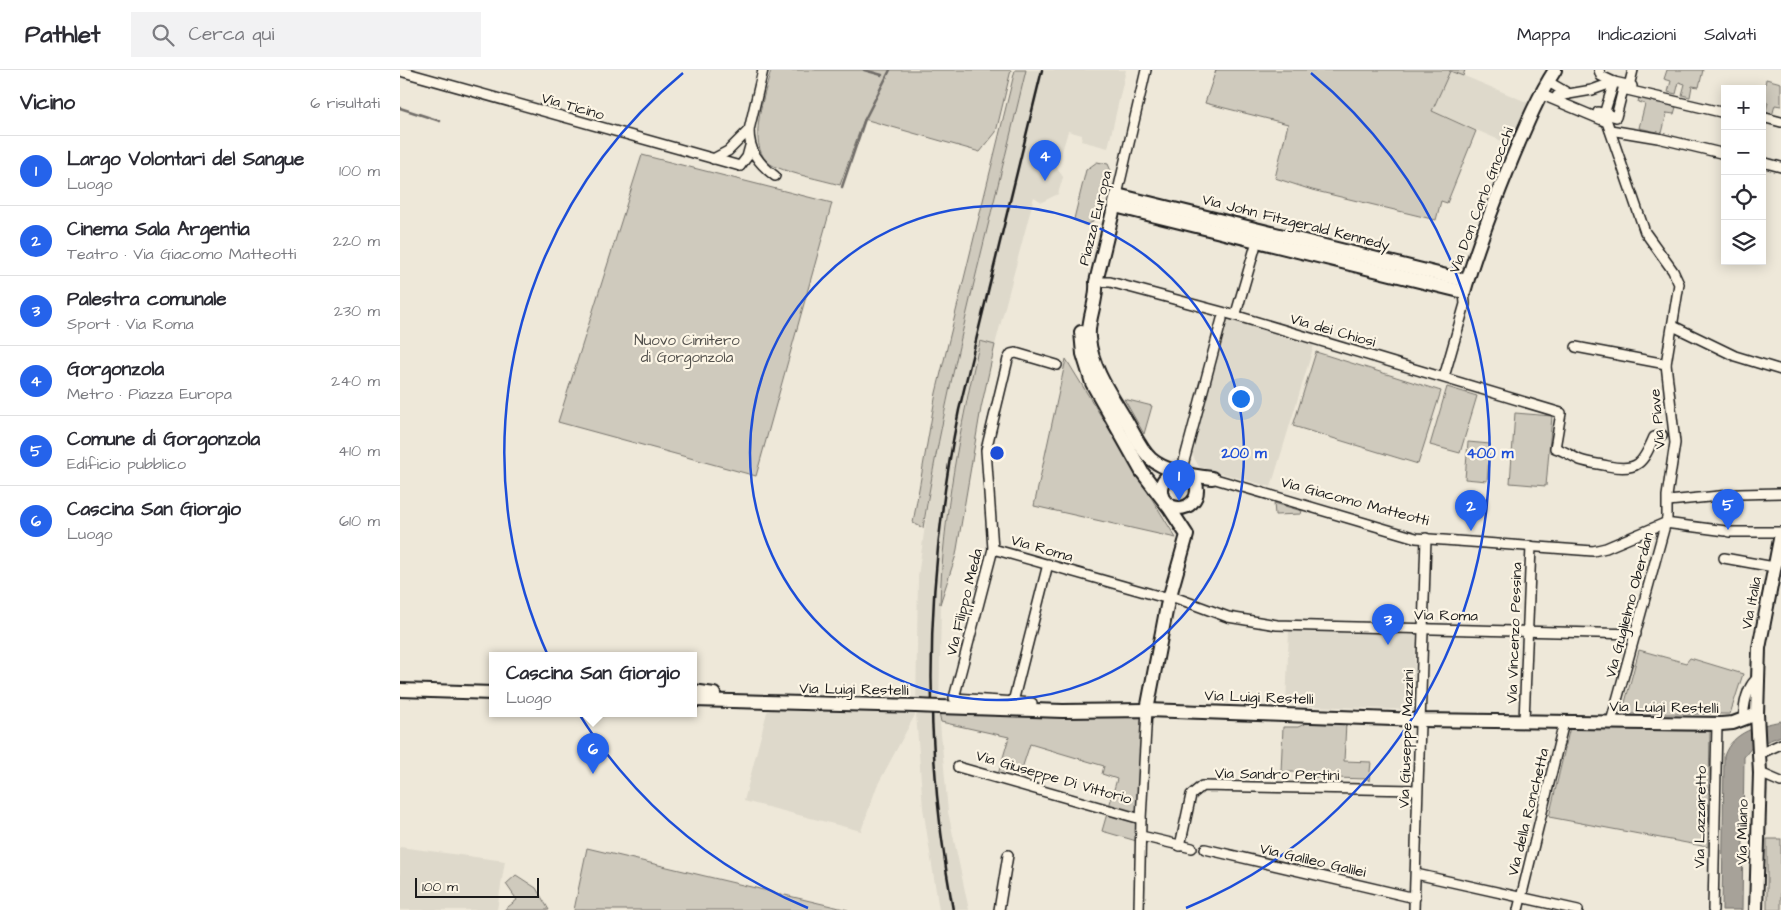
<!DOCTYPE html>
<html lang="it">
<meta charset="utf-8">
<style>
body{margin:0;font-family:"Architects Daughter",sans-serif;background:#f2f2f3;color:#2b2b33}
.controls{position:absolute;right:15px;top:15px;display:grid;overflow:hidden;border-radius:0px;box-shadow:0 2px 12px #0003}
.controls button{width:45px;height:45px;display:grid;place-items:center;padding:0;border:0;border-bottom:1px solid #e1e1e2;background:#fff;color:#2b2b33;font:25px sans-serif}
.scale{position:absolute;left:15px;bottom:12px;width:124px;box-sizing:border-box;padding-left:5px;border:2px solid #1c1c1c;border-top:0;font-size:14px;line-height:18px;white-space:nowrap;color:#1c1c1c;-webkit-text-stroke:4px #fcf5e5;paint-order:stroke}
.you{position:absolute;left:840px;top:328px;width:18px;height:18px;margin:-12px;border:4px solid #fff;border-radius:50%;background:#1a73e8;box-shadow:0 0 0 8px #1a73e833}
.badge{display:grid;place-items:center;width:32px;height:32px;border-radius:50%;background:#2563eb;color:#fff;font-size:16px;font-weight:700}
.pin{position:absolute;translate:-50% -41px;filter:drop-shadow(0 1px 2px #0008)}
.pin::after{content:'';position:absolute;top:26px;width:18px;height:15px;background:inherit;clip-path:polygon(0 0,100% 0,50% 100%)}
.popup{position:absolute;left:89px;top:582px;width:208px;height:65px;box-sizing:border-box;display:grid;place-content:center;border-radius:0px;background:#fff;filter:drop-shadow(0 1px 4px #0005);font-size:16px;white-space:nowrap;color:#7c7c81}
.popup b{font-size:19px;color:#2b2b33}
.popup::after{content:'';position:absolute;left:50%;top:100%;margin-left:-10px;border:10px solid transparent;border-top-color:#fff}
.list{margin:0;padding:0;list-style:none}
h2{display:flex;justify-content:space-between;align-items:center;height:65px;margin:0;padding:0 20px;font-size:21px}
h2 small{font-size:16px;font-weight:400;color:#7c7c81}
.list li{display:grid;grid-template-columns:32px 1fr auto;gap:15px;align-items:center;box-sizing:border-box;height:70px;padding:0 20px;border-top:1px solid #e1e1e2}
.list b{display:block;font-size:19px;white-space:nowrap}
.list p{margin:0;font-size:16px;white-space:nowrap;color:#7c7c81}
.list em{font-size:16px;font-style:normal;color:#7c7c81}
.icon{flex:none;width:28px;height:28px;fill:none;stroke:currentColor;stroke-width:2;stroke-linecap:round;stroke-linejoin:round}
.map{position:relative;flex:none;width:1381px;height:840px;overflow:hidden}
header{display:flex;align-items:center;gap:30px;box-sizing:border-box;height:70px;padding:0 25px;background:#fff;border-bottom:1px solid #e1e1e2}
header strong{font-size:24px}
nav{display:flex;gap:28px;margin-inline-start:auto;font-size:18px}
.search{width:350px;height:45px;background:#f2f2f3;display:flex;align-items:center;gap:12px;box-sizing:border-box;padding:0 18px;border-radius:0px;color:#7c7c81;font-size:19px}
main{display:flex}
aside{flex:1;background:#fff}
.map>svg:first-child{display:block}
.built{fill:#ded9cb}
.green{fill:#cfcabd;stroke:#76736c}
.water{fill:#a7a299;stroke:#6f6c67}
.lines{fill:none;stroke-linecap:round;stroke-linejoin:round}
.stream{stroke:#6f6c67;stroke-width:2.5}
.street-casing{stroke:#1c1c1c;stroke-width:12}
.secondary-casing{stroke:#1c1c1c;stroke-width:16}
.street{stroke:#fcf5e5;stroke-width:9}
.secondary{stroke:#fcf5e5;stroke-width:12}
.rail{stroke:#1c1c1c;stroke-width:2.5}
.secondary-bridge-casing{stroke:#1c1c1c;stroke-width:16;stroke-linecap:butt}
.secondary-bridge{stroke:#fcf5e5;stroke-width:12}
.ring{fill:none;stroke:#1d4ed8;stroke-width:2.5}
.labels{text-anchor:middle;stroke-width:4.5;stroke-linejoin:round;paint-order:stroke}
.street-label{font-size:15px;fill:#1c1c1c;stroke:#fcf5e5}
.park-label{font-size:15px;fill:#52504c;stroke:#fcf5e5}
.centre{fill:#1d4ed8;stroke:#fcf5e5;stroke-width:2.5}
.ring-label{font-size:15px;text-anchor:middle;font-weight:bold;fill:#1d4ed8;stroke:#fcf5e5;stroke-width:4.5;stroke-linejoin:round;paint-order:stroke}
</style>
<header>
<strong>Pathlet</strong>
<div class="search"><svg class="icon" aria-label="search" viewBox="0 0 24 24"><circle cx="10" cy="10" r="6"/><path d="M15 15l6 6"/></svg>Cerca qui</div>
<nav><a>Mappa</a><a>Indicazioni</a><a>Salvati</a></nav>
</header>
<main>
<aside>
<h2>Vicino<small>6 risultati</small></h2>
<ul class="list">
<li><span class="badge">1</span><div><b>Largo Volontari del Sangue</b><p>Luogo</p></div><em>100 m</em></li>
<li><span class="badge">2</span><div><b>Cinema Sala Argentia</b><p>Teatro · Via Giacomo Matteotti</p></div><em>220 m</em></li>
<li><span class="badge">3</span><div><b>Palestra comunale</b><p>Sport · Via Roma</p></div><em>230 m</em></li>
<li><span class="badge">4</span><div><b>Gorgonzola</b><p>Metro · Piazza Europa</p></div><em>240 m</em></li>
<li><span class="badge">5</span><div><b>Comune di Gorgonzola</b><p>Edificio pubblico</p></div><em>410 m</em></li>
<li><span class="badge">6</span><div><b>Cascina San Giorgio</b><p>Luogo</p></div><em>610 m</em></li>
</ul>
</aside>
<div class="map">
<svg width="1381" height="840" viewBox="0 0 1381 840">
<rect width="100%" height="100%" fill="#eee8d9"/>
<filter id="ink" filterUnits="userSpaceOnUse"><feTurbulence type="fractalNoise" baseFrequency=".02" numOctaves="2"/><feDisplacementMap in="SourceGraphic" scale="10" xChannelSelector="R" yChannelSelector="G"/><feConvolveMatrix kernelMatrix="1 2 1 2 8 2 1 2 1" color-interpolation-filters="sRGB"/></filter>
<g filter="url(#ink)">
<g class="built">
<path d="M 626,0 L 726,0 L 708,78 L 681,71 L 682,65 L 668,61 L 659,92 L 654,93 L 663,107 L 658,124 L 642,132 L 634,127 L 595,275 L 580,272 L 564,339 L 548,430 L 542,483 L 539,642 L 548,742 L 569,840 L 539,840 L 523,738 L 516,643 L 477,716 L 461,761 L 344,731 L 367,642 L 373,637 L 516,641 L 518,507 L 532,403 L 561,266 Z"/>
<path d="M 1050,0 L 1129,33 L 1111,75 L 1032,41 Z"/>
<path d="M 828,250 L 837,250 L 915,272 L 871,417 L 799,397 L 792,384 Z"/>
<path d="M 889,560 L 1016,565 L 1013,640 L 886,635 Z"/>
<path d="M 0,777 L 105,791 L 97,840 L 0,840 Z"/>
</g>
<g class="green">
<path d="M 371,0 L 611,0 L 596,62 L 580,82 L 464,49 L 440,115 C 419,109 396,105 376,97 C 342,83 365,25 371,0 Z"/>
<path d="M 615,0 L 626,0 C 590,152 548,303 523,458 L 513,453 L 536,323 Z"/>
<path d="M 816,0 L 1065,0 L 1063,6 L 1050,1 L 1032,41 L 1076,61 L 1047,133 L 1041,131 L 1036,150 L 912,120 L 875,108 L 888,54 L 805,33 Z"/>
<path d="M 1267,0 L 1303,0 L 1299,17 L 1292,16 L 1290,27 L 1282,25 L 1285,14 L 1279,12 L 1276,24 L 1268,22 L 1271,11 L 1264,9 Z"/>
<path d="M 1366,9 L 1381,13 L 1381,36 L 1375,35 L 1372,46 L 1365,44 L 1368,33 L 1362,32 Z"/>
<path d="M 1240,23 L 1272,31 L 1271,36 L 1276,37 L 1274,44 L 1267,43 L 1262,63 L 1239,58 L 1245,34 L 1238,32 Z"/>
<path d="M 242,85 L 432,133 L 356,406 L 158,352 Z"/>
<path d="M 697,92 L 708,94 L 711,101 L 693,152 L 685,155 L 674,149 L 686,100 Z"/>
<path d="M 580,271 L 595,275 L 581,338 L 556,485 L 540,534 C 543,444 560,358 580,271 Z"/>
<path d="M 916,282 L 1041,321 L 1018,394 L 893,356 Z"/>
<path d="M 666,289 L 776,468 L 634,436 Z"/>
<path d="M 1047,317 L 1077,326 L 1060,383 L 1030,375 Z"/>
<path d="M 724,329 L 752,336 L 744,364 Z"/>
<path d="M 1115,343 L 1152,346 L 1146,416 L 1110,413 Z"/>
<path d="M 1068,372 L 1090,374 L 1087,411 L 1065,409 Z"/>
<path d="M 874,433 L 902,441 L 901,444 L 875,445 Z"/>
<path d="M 1239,580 L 1286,593 L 1290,588 L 1343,604 L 1330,644 L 1222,644 Z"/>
<path d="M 539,642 L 748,642 L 740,772 L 702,761 L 717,709 L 702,704 L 704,696 L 630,674 L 617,714 L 597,708 L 609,667 L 541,652 Z"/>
<path d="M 909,652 L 946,653 L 944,691 L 971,692 L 969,711 L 968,709 L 902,707 L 902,702 L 881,702 L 883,657 L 898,657 Z"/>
<path d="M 1170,657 L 1310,660 L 1308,777 L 1149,747 Z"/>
<rect x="1367" y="769" width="14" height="71"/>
<path d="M 187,778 L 448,840 L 174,840 Z"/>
<path d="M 116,805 L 136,818 L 149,840 L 104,840 L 117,830 L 106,814 Z"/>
</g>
<path class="water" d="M 1381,651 L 1381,666 L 1352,677 L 1344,687 L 1342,840 L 1322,840 L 1324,686 C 1333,661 1358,656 1381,651 Z"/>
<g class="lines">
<g class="stream">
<path d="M 464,0 L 482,5"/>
<path d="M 0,38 L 40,51"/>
<path d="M 442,117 L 465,49 L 490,0"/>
</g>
<g class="street-casing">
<g id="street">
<path d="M 363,0 L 349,60 C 349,81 358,93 375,106"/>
<path d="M 1199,0 L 1201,6 L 1214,12"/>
<path d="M 0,1 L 340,96"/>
<path d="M 1152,14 L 1169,24"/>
<path d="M 1229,16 L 1233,0"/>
<path d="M 1140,24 L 1207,52 L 1245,162 L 1273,201 L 1279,214 L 1266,294 L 1275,373 L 1267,426 L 1267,448 L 1211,652"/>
<path d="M 1157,26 L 1192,20 L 1214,12"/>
<path d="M 1198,42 L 1216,47 L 1223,19 L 1325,43"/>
<path d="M 1209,45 L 1205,41 L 1214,12 L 1232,16"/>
<path d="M 1362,47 L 1381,52"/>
<path d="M 1210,60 L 1258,68 L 1325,84"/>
<path d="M 313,89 L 328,81 L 349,60"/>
<path d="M 1362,92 L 1381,97"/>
<path d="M 340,96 L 347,87 L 350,76"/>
<path d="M 717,125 L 746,0"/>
<path d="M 696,212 L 710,212 L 837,246 L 1161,343 L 1155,378 C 1165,381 1171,386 1180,390 C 1189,393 1199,394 1208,396 C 1238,402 1243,393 1254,367 L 1262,365"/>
<path d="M 837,240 L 855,178"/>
<path d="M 1273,256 L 1335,286 L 1381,300"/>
<path d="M 1176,277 L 1266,294"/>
<path d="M 1044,307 L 1065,234 L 1064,222"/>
<path d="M 783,395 L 822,249"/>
<path d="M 812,408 L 1016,468 L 1193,481 L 1206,478 L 1265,453 L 1326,461"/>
<path d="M 1268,431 L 1340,424 L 1381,423"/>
<path d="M 1329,462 L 1381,462"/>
<path d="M 593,479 L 769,529"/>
<path d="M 1324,488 L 1374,497"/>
<path d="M 771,526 L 828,547 L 877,555 L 1236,564"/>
<path d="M 613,632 L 648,494"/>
<path d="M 632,633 L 554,628 L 593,479 L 586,380 L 608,289 L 611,284 L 616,283 L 657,295"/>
<path d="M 1344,649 C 1343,638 1347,613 1359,608"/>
<path d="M 1124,651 L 1131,476"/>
<path d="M 1359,684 L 1381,674"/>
<path d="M 558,697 L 741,749"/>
<path d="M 1360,703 L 1381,712"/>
<path d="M 741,766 L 792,778"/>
<path d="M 780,776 L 791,725 L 802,716 L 1017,720"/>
<path d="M 805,779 L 1015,828"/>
<path d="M 1016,804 L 1178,840"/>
<path d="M 599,840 L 608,785"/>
<path d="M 739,840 L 741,749 L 747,640"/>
<path d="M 1014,840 L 1026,468"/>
<path d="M 1118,840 L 1164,652"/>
<path d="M 1313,840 L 1317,654"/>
</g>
</g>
<g class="secondary-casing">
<g id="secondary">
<path d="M 715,136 L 1064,222 C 1077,176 1094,133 1112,89 C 1125,58 1137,28 1155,0"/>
<path d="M 681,262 L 683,284 L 692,313 L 742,402 L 770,439 L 787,465 L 767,536 L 747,640"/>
<circle cx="779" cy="420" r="18"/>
<path d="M 812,408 C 793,406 766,402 751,389 C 742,381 736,368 730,357 C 714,329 692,301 689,268 C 687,249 698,231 696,212 L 717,125 L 1067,211"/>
<path d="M 0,620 L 93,623"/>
<path d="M 293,621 L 314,624"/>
<path d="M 293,630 L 516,636"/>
<path d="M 539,637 L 663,641 L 747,640 L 1020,650 L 1321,654 L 1333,653 L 1357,644"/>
<path d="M 1356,840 L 1360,703 L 1357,644 L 1359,578 L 1381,464"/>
</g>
</g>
<use href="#street" class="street"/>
<use href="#secondary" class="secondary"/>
<path class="rail" d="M 553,840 C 522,673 525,506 559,340 L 642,0"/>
<g class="secondary-bridge-casing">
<path id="secondary-bridge" d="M 516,636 L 539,637"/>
</g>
<use href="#secondary-bridge" class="secondary-bridge"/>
</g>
</g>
<g class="ring">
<circle cx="597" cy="383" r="247"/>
<path d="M408 838A493 493 0 0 1 283 3M911 3A493 493 0 0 1 786 838"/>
</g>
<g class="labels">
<g class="street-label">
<text transform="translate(173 36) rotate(16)" y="5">Via Ticino</text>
<text transform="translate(1081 130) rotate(-69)" y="5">Via Don Carlo Gnocchi</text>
<text transform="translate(695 148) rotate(-76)" y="5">Piazza Europa</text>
<text transform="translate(896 152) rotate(14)" y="5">Via John Fitzgerald Kennedy</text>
<text transform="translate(933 260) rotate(16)" y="5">Via dei Chiosi</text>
<text transform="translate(1257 349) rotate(-95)" y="5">Via Piave</text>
<text transform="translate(955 431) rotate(15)" y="5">Via Giacomo Matteotti</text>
<text transform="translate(642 478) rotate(16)" y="5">Via Roma</text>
<text transform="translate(564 532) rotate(-76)" y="5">Via Filippo Meda</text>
<text transform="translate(1351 533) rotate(-79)" y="5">Via Italia</text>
<text transform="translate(1229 535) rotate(-75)" y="5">Via Guglielmo Oberdan</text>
<text transform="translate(1046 545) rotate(1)" y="5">Via Roma</text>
<text transform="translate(1114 563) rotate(-88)" y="5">Via Vincenzo Pessina</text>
<text transform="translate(454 619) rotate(1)" y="5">Via Luigi Restelli</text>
<text transform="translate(859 627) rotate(2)" y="5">Via Luigi Restelli</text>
<text transform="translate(1264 637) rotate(1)" y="5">Via Luigi Restelli</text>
<text transform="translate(1006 669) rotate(-88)" y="5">Via Giuseppe Mazzini</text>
<text transform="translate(877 704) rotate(1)" y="5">Via Sandro Pertini</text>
<text transform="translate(654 707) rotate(16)" y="5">Via Giuseppe Di Vittorio</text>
<text transform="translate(1128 742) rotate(-76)" y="5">Via della Ronchetta</text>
<text transform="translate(1300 747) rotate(-89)" y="5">Via Lazzaretto</text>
<text transform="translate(1342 762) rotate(-89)" y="5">Via Milano</text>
<text transform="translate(913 790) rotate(13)" y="5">Via Galileo Galilei</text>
</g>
<g class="park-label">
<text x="287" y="275">Nuovo Cimitero<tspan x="287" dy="17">di Gorgonzola</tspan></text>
</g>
</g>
<circle cx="597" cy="383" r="8" class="centre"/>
<g class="ring-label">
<text x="844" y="388">200 m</text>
<text x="1090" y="388">400 m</text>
</g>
</svg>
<div class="controls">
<button>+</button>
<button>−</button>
<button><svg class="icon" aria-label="locate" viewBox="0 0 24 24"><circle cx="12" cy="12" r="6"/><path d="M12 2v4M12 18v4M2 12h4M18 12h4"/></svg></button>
<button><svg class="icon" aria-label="layers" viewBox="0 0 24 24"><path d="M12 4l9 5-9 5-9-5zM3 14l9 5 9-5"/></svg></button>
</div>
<div class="scale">100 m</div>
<div class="you"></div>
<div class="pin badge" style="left:779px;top:431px">1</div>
<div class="pin badge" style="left:1071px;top:461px">2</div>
<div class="pin badge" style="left:988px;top:575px">3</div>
<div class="pin badge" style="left:645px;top:111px">4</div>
<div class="pin badge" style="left:1328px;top:460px">5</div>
<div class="pin badge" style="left:193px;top:704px">6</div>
<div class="popup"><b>Cascina San Giorgio</b>Luogo</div>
</div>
</main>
